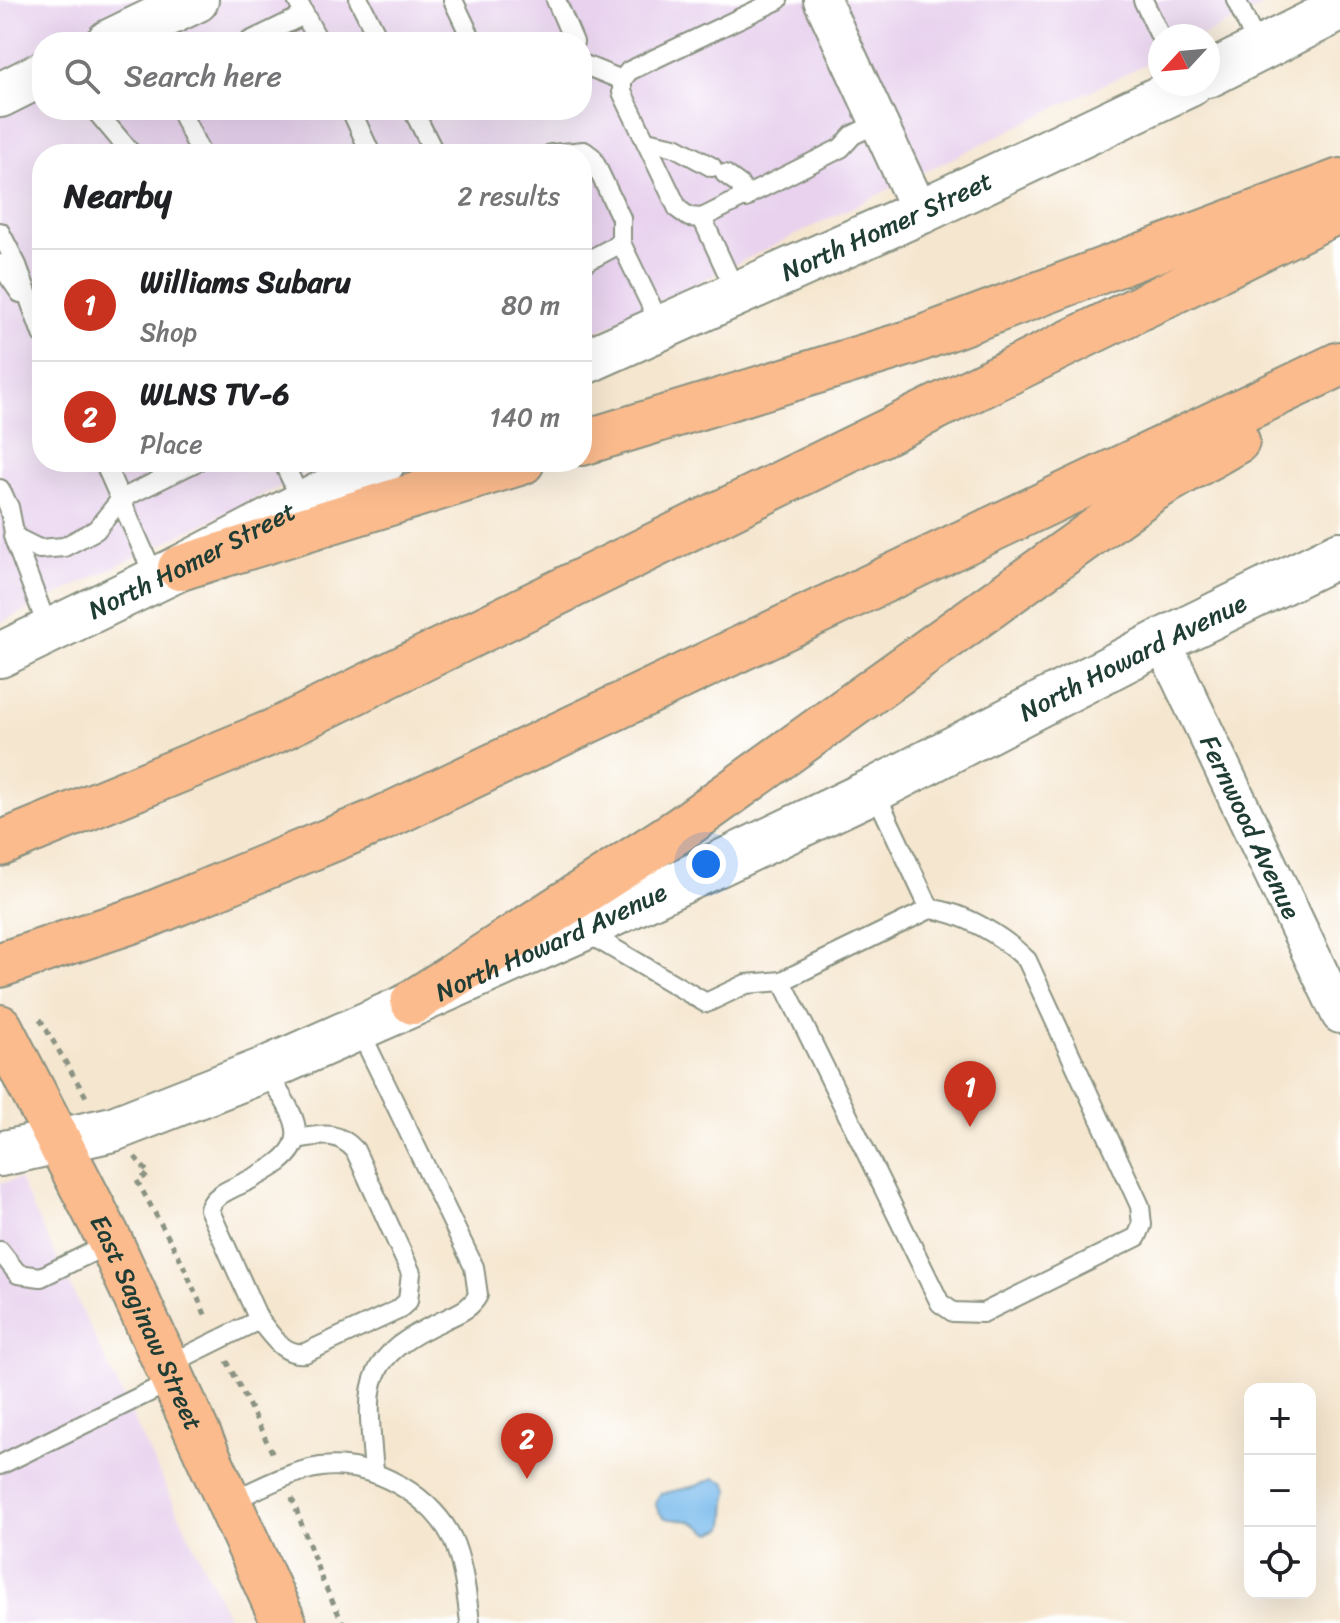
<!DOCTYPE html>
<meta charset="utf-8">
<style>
body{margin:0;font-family:Sriracha,sans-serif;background:#f6f6f6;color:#202124}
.controls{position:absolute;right:24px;bottom:24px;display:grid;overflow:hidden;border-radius:16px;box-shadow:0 8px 32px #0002}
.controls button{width:72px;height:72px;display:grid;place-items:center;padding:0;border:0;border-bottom:2px solid #e0e0e0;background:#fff;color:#202124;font:40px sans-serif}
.compass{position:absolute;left:1148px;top:24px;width:72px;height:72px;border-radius:50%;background:#fff;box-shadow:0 8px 32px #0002;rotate:244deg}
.you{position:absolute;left:706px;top:864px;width:28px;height:28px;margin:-20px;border:6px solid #fff;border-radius:50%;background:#1a73e8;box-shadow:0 0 0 12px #1a73e833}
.badge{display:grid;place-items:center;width:52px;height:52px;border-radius:50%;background:#c8321e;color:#fff;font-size:26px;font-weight:700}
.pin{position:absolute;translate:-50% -66px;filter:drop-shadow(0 2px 4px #0008)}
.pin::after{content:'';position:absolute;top:42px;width:28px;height:24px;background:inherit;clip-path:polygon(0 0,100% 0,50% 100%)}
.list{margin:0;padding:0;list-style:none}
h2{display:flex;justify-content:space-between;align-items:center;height:104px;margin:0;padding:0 32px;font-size:34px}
h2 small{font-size:26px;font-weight:400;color:#757577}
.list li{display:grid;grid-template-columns:52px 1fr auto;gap:24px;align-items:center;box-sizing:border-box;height:112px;padding:0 32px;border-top:2px solid #e0e0e0}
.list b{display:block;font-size:30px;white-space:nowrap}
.list p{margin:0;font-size:26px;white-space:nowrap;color:#757577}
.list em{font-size:26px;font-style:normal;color:#757577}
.icon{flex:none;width:44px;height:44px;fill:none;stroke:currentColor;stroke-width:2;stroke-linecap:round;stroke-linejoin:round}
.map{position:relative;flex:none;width:1340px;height:1623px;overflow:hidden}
.search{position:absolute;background:#fff;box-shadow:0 8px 32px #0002;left:32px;top:32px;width:560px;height:88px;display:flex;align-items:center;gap:20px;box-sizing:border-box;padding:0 28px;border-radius:32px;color:#757577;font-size:30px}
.panel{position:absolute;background:#fff;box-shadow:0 8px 32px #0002;left:32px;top:144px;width:560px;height:328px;border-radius:32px}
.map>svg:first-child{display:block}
.built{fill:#e8d2ee;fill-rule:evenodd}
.water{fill:#77b9ec;stroke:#4b7b90;stroke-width:2}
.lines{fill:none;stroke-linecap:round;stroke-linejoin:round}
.service-casing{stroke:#8a9282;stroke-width:22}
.minor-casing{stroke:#8a9282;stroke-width:40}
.tertiary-casing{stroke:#8a9282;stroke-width:48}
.primary-casing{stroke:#8a9282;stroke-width:48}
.motorway-casing{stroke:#8a9282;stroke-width:48}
.path{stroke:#8a9282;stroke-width:5;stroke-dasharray:6 6;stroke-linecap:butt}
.service{stroke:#fff;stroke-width:18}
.minor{stroke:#fff;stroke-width:36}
.tertiary{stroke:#fff;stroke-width:44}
.primary{stroke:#fbbb8d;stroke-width:44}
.motorway{stroke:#fbbb8d;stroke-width:44}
.labels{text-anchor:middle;stroke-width:6;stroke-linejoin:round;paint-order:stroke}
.street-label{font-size:26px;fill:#1f3d34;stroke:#fff}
</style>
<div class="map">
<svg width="1340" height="1623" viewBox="0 0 1340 1623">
<rect width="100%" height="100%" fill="#fff"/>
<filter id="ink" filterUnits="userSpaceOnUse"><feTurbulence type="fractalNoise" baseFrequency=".0125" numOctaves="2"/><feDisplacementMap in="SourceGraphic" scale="16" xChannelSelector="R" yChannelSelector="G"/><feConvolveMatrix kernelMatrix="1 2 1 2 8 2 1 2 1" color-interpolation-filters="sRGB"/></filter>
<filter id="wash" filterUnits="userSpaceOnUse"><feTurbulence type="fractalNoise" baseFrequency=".006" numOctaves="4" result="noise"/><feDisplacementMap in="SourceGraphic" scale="32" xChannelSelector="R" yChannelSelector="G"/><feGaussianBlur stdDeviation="1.8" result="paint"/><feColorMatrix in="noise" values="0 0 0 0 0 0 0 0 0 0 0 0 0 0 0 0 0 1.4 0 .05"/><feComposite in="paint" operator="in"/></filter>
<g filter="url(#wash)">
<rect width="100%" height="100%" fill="#f5e6cf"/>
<g class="built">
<path d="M 0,0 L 1276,0 L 1202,36 L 1160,36 L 1160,57 L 582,339 L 582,154 L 42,154 L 42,462 L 330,462 L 0,623 ZM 42,42 L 582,42 L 582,110 L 42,110 Z"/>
<path d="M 19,1179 L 231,1623 L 0,1623 L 0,1183 Z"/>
</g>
<path class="water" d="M 714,1478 L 725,1482 L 730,1491 C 724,1505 728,1515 724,1528 L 713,1533 C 704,1531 699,1523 690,1521 C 672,1517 662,1525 655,1503 L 660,1494 L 696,1486 Z"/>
</g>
<g filter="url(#ink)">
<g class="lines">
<g class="service-casing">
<g id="service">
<path d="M 297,0 L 319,42"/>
<path d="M 359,0 L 380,42"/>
<path d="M 453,0 L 473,42"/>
<path d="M 556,0 L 574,42"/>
<path d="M 778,0 L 629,71 L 622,80 L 622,92 L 678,209 L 689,217 L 702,218 L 841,148 L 853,135 L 878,123"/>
<path d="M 1143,0 L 1160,36"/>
<path d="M 1236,0 L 1259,49"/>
<path d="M 248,42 L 304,15"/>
<path d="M 582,64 L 622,80"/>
<path d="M 95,110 L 132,154"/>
<path d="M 180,110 L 201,154"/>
<path d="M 351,110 L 371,154"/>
<path d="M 413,110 L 435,154"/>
<path d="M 646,141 L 675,147 L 712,167"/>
<path d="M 551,154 L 584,151 L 592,157 L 621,218 L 621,243 L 582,264"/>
<path d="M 725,174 L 739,184 L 746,198"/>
<path d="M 702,218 L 736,292"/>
<path d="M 0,232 L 17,265 L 42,334"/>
<path d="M 621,243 L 661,326"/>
<path d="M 0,264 L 20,293"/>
<path d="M 104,462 L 156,580"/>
<path d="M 283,462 L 303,504"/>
<path d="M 0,489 L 9,507 L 15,537 L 39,549 L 64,547 L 96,530 L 121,499 L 196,462"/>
<path d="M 13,536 L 49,631"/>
<path d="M 874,790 L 930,909"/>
<path d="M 584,931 L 706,1003 L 746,984 L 782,981 L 930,909 C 963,912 1003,936 1027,960 L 1140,1206 L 1142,1225 L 1137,1237 L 983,1313 L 953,1312 L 940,1303 L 782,981"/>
<path d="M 359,1029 L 474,1267 L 478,1295 C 471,1309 458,1313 444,1320 C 358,1359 367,1386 374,1472"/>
<path d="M 0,1251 L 18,1274 L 41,1277 L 111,1243"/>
<path d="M 259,1320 L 209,1209 C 214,1196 225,1192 237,1186 C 312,1151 310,1134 264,1070"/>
<path d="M 168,1365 L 259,1320 C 272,1335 283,1356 305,1353 L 398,1310 L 408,1301 L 411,1273 L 355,1150 C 337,1130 321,1135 296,1139"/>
<path d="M 0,1465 L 174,1380"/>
<path d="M 230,1502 C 260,1488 288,1472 321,1467 C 371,1460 437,1497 455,1545 C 464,1570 467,1596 470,1623"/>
</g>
</g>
<g class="minor-casing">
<g id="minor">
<path d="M 822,0 L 920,212"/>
<path id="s1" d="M 1162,641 L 1340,1015"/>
</g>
</g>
<g class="tertiary-casing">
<g id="tertiary">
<path d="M 109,42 L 196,0"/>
<path d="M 1208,75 L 1340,9"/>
<path d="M 0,95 L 42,74"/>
<path id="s2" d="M 582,363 L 920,212 L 1190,84"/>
<path id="s3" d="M 0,655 L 180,568 L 383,462"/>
<path id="s4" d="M 0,1154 L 113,1129 L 264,1070 L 582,929 L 874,790 L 1162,641 L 1340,554"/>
</g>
</g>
<g class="primary-casing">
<g id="primary">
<path id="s5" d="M 0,1027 L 111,1243 L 284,1623"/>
</g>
</g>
<g class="motorway-casing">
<g id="motorway">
<path d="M 582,443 L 909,343 L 1340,181"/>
<path d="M 180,568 L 522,462"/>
<path d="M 0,844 L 275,731 L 1340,210"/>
<path d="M 0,965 L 144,917 L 377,821 L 1340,364"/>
<path d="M 413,1002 L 679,830 L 1152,490 L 1237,441"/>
</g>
</g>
<g class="path">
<path d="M 40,1019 L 88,1100"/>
<path d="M 135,1157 L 149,1174 L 137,1181 L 181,1260 L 207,1319"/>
<path d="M 227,1361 L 274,1456"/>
<path d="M 292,1498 L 322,1580 L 343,1623"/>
</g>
<use href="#service" class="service"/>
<use href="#minor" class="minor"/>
<use href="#tertiary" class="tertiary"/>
<use href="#primary" class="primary"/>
<use href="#motorway" class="motorway"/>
</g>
</g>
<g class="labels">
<g class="street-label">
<text dy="9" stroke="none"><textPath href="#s2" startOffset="334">North Homer Street</textPath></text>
<text dy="9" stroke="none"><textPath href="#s3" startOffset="214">North Homer Street</textPath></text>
<text dy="9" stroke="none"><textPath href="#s4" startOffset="1240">North Howard Avenue</textPath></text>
<text dy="9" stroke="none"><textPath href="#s1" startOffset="206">Fernwood Avenue</textPath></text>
<text dy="9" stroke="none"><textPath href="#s4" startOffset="592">North Howard Avenue</textPath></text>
<text dy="9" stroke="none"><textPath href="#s5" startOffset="330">East Saginaw Street</textPath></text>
</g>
</g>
</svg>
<div class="controls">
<button>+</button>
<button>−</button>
<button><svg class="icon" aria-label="locate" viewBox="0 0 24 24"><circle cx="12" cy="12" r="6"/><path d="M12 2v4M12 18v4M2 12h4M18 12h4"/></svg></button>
</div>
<svg class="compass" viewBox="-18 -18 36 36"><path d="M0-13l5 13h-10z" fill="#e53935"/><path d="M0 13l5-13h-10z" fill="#757577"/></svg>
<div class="you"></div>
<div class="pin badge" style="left:970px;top:1127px">1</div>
<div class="pin badge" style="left:527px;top:1479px">2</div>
<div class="search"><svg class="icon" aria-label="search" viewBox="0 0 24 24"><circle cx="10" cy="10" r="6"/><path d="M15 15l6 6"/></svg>Search here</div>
<section class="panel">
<h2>Nearby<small>2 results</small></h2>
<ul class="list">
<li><span class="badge">1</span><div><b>Williams Subaru</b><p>Shop</p></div><em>80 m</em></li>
<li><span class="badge">2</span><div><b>WLNS TV-6</b><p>Place</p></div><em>140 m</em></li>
</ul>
</section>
</div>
